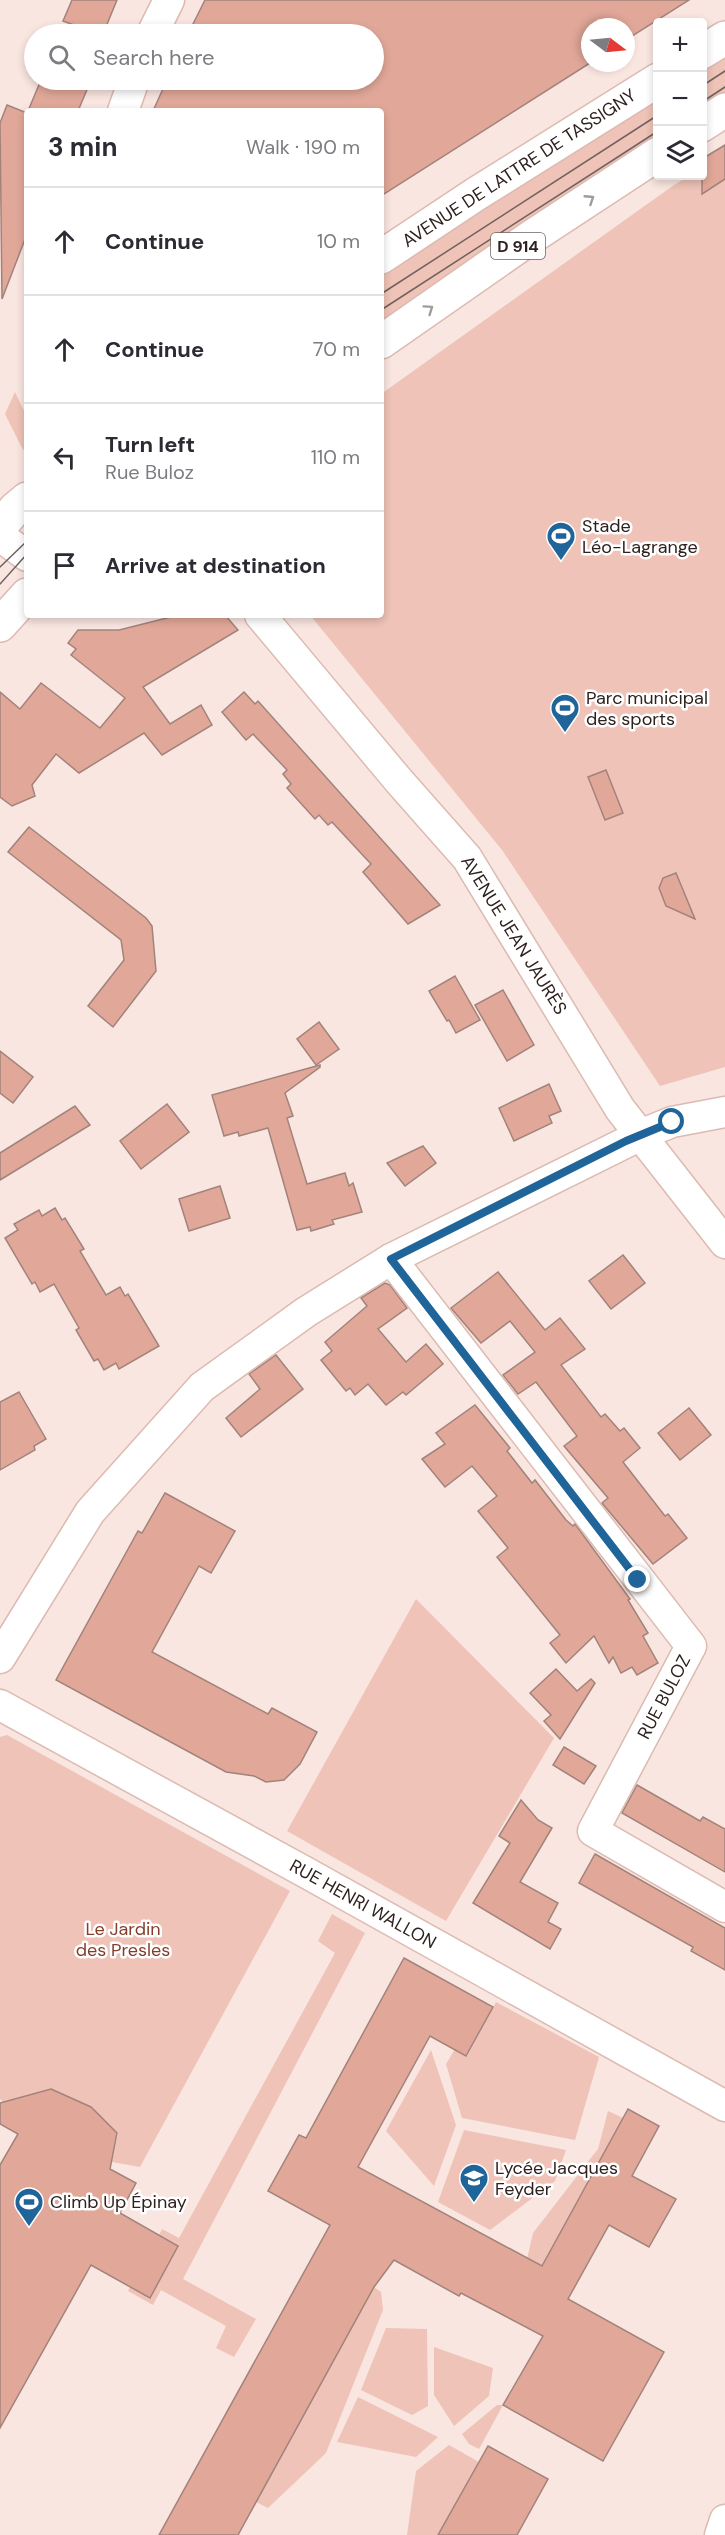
<!DOCTYPE html>
<meta charset="utf-8">
<style>
body{margin:0;font-family:"DM Sans",sans-serif;background:#f7f7f7;color:#2b2b33}
.controls{position:absolute;right:18px;top:18px;display:grid;overflow:hidden;border-radius:6px;box-shadow:0 3px 9px #0003}
.controls button{width:54px;height:54px;display:grid;place-items:center;padding:0;border:0;border-bottom:2px solid #e1e1e2;background:#fff;color:#2b2b33;font:30px sans-serif}
.compass{position:absolute;left:581px;top:18px;width:54px;height:54px;border-radius:50%;background:#fff;box-shadow:0 3px 9px #0003;rotate:106deg}
.stop{position:absolute;width:18px;height:18px;margin:-14px;border:4px solid #20659a;border-radius:50%;background:#fff}
.stop.end{background:#20659a;border-color:#fff;box-shadow:0 2px 6px #0008}
.list{margin:0;padding:0;list-style:none}
h2{display:flex;justify-content:space-between;align-items:center;height:78px;margin:0;padding:0 24px;font-size:26px}
h2 small{font-size:20px;font-weight:400;color:#7c7c81}
.list li{display:grid;grid-template-columns:39px 1fr auto;gap:18px;align-items:center;box-sizing:border-box;height:108px;padding:0 24px;border-top:2px solid #e1e1e2}
.list b{display:block;font-size:22px;white-space:nowrap}
.list p{margin:0;font-size:20px;white-space:nowrap;color:#7c7c81}
.list em{font-size:20px;font-style:normal;color:#7c7c81}
.icon{flex:none;width:33px;height:33px;fill:none;stroke:currentColor;stroke-width:2;stroke-linecap:round;stroke-linejoin:round}
.map{position:relative;flex:none;width:725px;height:2535px;overflow:hidden}
.search{position:absolute;background:#fff;box-shadow:0 3px 9px #0003;left:24px;top:24px;width:360px;height:66px;display:flex;align-items:center;gap:15px;box-sizing:border-box;padding:0 21px;border-radius:33px;color:#7c7c81;font-size:22px}
.panel{position:absolute;background:#fff;box-shadow:0 3px 9px #0003;left:24px;top:108px;width:360px;height:510px;border-radius:6px}
.map>svg:first-child{display:block}
.green{fill:#efc3b7}
.building{fill:#e1a899;stroke:#a2837b;stroke-width:1.5}
.lines{fill:none;stroke-linecap:round;stroke-linejoin:round}
.minor-casing{stroke:#dcbab1;stroke-width:33}
.major-casing{stroke:#dcbab1;stroke-width:36}
.minor{stroke:#fff;stroke-width:30}
.major{stroke:#fff;stroke-width:33}
.tram{stroke:#70615d;stroke-width:1.5}
.oneway{stroke:#a19c9a}
.route{stroke:#20659a;stroke-width:8}
.labels{text-anchor:middle;stroke-width:5;stroke-linejoin:round;paint-order:stroke}
.shield{fill:#fff;stroke:#6d6462;stroke-width:1.5}
.shield-label{font-size:16px;font-weight:bold;fill:#2e221f}
.street-label{font-size:18px;fill:#2e221f;stroke:#fff}
.poi-label{font-size:18px;fill:#2e221f;stroke:#fff;text-anchor:start}
.park-label{font-size:18px;fill:#833e2b;stroke:#fff}
</style>
<div class="map">
<svg width="725" height="2535" viewBox="0 0 725 2535">
<rect width="100%" height="100%" fill="#fae6e0"/>
<g class="green">
<path d="M 725,52 L 725,94 L 703,109 L 703,66 Z"/>
<path d="M 657,94 L 657,137 L 381,329 L 381,273 Z"/>
<path d="M 725,151 L 725,1067 L 660,1086 L 502,850 L 310,615 L 381,615 L 381,394 L 674,185 L 689,176 L 702,176 Z"/>
<path d="M 15,392 L 27,417 L 27,446 L 23,450 L 5,414 Z"/>
<path d="M 416,1599 L 554,1738 L 446,1921 L 287,1831 Z"/>
<path d="M 7,1735 L 290,1891 L 140,2167 L 112,2162 L 118,2134 L 92,2107 L 52,2089 L 3,2102 L 0,2099 L 0,1737 Z"/>
<path d="M 332,1914 L 365,1933 L 183,2279 L 256,2319 L 234,2357 L 216,2348 L 226,2326 L 161,2290 L 153,2305 L 128,2291 L 130,2287 L 150,2297 L 178,2246 L 159,2235 L 162,2229 L 179,2238 L 335,1953 L 318,1941 Z"/>
<path d="M 496,2002 L 599,2057 L 575,2140 L 462,2118 L 446,2064 L 455,2049 L 467,2056 Z"/>
<path d="M 431,2050 L 456,2125 L 434,2186 L 386,2131 Z"/>
<path d="M 608,2111 L 623,2118 L 542,2266 L 527,2259 L 533,2233 L 598,2149 Z"/>
<path d="M 464,2130 L 566,2150 L 555,2181 L 490,2230 L 438,2202 Z"/>
<path d="M 374,2287 L 381,2292 L 383,2310 L 326,2453 L 268,2508 L 256,2502 Z"/>
<path d="M 386,2328 L 427,2329 L 428,2406 L 412,2415 L 361,2390 Z"/>
<path d="M 434,2347 L 493,2368 L 489,2396 L 454,2426 L 434,2395 Z"/>
<path d="M 358,2397 L 438,2437 L 416,2457 L 337,2442 Z"/>
<path d="M 497,2405 L 503,2405 L 479,2449 L 469,2444 L 462,2434 Z"/>
<path d="M 449,2445 L 479,2462 L 438,2535 L 407,2535 L 416,2471 Z"/>
</g>
<g class="building">
<path d="M 72,0 L 117,0 L 103,34 L 98,34 L 63,21 Z"/>
<path d="M 205,0 L 689,0 L 626,40 L 626,27 L 590,27 L 590,63 L 381,196 L 381,111 L 153,111 L 167,80 L 374,80 L 374,34 L 188,34 Z"/>
<path d="M 41,80 L 91,80 L 78,111 L 28,111 Z"/>
<path d="M 7,105 L 27,113 L 27,234 L 2,299 L 0,123 Z"/>
<path d="M 725,145 L 725,179 L 702,194 L 702,159 Z"/>
<path d="M 179,615 L 225,615 L 238,630 L 143,687 L 170,724 L 201,705 L 212,725 L 162,755 L 144,733 L 79,773 L 56,754 L 32,785 L 35,796 L 12,806 L 0,797 L 0,692 L 20,709 L 41,683 L 100,728 L 125,698 L 71,655 L 76,649 L 68,643 L 78,630 L 119,630 Z"/>
<path d="M 244,692 L 255,704 L 258,701 L 440,905 L 408,924 L 363,872 L 371,864 L 332,822 L 328,825 L 319,815 L 315,819 L 287,788 L 291,784 L 283,774 L 287,770 L 253,734 L 246,740 L 222,712 Z"/>
<path d="M 606,770 L 623,813 L 605,820 L 588,777 Z"/>
<path d="M 29,827 L 146,918 L 152,926 L 156,971 L 113,1027 L 88,1006 L 124,960 L 121,940 L 8,852 Z"/>
<path d="M 676,873 L 695,919 L 666,906 L 659,888 L 663,878 Z"/>
<path d="M 455,976 L 480,1020 L 456,1033 L 449,1020 L 447,1021 L 429,991 Z"/>
<path d="M 503,990 L 534,1045 L 507,1061 L 475,1005 Z"/>
<path d="M 319,1022 L 339,1049 L 316,1065 L 297,1039 Z"/>
<path d="M 0,1051 L 33,1077 L 13,1103 L 0,1093 Z"/>
<path d="M 320,1065 L 320,1067 L 285,1093 L 293,1116 L 287,1118 L 307,1184 L 345,1173 L 349,1186 L 353,1183 L 362,1212 L 332,1220 L 334,1224 L 311,1231 L 310,1227 L 297,1230 L 268,1128 L 239,1136 L 238,1132 L 224,1136 L 212,1095 Z"/>
<path d="M 549,1084 L 561,1111 L 549,1116 L 552,1123 L 514,1141 L 499,1108 Z"/>
<path d="M 167,1104 L 189,1132 L 141,1169 L 120,1141 Z"/>
<path d="M 75,1106 L 90,1125 L 0,1180 L 0,1153 Z"/>
<path d="M 423,1146 L 436,1163 L 405,1186 L 387,1163 Z"/>
<path d="M 220,1186 L 230,1218 L 189,1231 L 179,1199 Z"/>
<path d="M 55,1208 L 62,1220 L 65,1218 L 84,1249 L 80,1251 L 106,1295 L 120,1287 L 125,1296 L 128,1294 L 159,1346 L 119,1369 L 116,1363 L 104,1370 L 98,1359 L 94,1361 L 76,1330 L 79,1328 L 54,1284 L 40,1292 L 35,1282 L 32,1284 L 5,1238 L 18,1230 L 14,1224 L 39,1210 L 42,1216 Z"/>
<path d="M 623,1255 L 645,1283 L 611,1309 L 589,1281 Z"/>
<path d="M 498,1272 L 545,1330 L 560,1318 L 585,1349 L 561,1365 L 601,1417 L 605,1414 L 620,1431 L 624,1428 L 640,1448 L 623,1462 L 665,1516 L 668,1514 L 687,1538 L 653,1564 L 602,1503 L 608,1498 L 564,1446 L 577,1436 L 536,1382 L 518,1394 L 503,1375 L 535,1352 L 510,1321 L 481,1343 L 451,1308 Z"/>
<path d="M 385,1283 L 390,1285 L 407,1308 L 378,1329 L 406,1362 L 426,1344 L 443,1364 L 406,1395 L 403,1392 L 386,1405 L 368,1384 L 355,1395 L 350,1388 L 346,1391 L 321,1360 L 332,1351 L 325,1342 L 367,1306 L 361,1298 Z"/>
<path d="M 276,1355 L 303,1389 L 241,1437 L 226,1418 L 260,1389 L 249,1374 Z"/>
<path d="M 19,1392 L 46,1439 L 34,1446 L 35,1450 L 0,1470 L 0,1402 Z"/>
<path d="M 475,1405 L 510,1448 L 507,1451 L 532,1483 L 535,1480 L 566,1520 L 573,1526 L 575,1524 L 630,1599 L 628,1600 L 648,1633 L 643,1636 L 658,1663 L 637,1675 L 632,1667 L 621,1673 L 613,1657 L 609,1663 L 594,1636 L 566,1663 L 550,1643 L 560,1635 L 497,1557 L 508,1548 L 478,1511 L 497,1496 L 472,1466 L 445,1487 L 422,1459 L 445,1444 L 436,1433 Z"/>
<path d="M 689,1408 L 711,1435 L 680,1460 L 658,1433 Z"/>
<path d="M 165,1493 L 235,1531 L 211,1573 L 199,1566 L 152,1652 L 268,1714 L 272,1708 L 317,1732 L 300,1764 L 284,1780 L 266,1782 L 254,1776 L 226,1772 L 56,1680 L 138,1531 L 142,1533 Z"/>
<path d="M 556,1669 L 577,1691 L 591,1679 L 595,1683 L 560,1739 L 544,1721 L 551,1715 L 530,1693 Z"/>
<path d="M 564,1747 L 596,1766 L 584,1784 L 553,1765 Z"/>
<path d="M 637,1785 L 700,1821 L 703,1817 L 725,1829 L 725,1872 L 622,1813 Z"/>
<path d="M 521,1800 L 538,1820 L 552,1828 L 520,1882 L 558,1903 L 548,1922 L 561,1929 L 550,1949 L 473,1903 L 510,1843 L 499,1836 Z"/>
<path d="M 595,1854 L 725,1928 L 725,1970 L 691,1951 L 693,1947 L 579,1883 Z"/>
<path d="M 404,1958 L 493,2007 L 466,2056 L 430,2036 L 358,2167 L 542,2266 L 628,2109 L 659,2126 L 632,2176 L 676,2199 L 649,2247 L 609,2225 L 568,2299 L 664,2352 L 603,2461 L 503,2405 L 543,2336 L 461,2293 L 459,2296 L 394,2260 L 374,2287 L 238,2535 L 159,2535 L 330,2225 L 268,2191 L 299,2135 L 306,2138 Z"/>
<path d="M 51,2089 L 91,2107 L 117,2133 L 110,2169 L 136,2183 L 120,2213 L 178,2246 L 150,2298 L 91,2265 L 0,2428 L 0,2165 L 18,2134 L 0,2124 L 0,2103 Z"/>
<path d="M 488,2446 L 548,2479 L 517,2535 L 438,2535 Z"/>
</g>
<g class="lines">
<g class="minor-casing">
<g id="minor">
<path d="M 152,34 L 169,0"/>
<path d="M 123,111 L 134,80"/>
<path d="M 0,536 L 27,556"/>
<path d="M 260,615 L 399,781 L 467,858 L 620,1109 L 725,1243"/>
<path d="M 391,1259 L 691,1646 L 593,1831 L 725,1907"/>
<path d="M 0,1658 L 90,1512 L 202,1387 L 306,1312 L 391,1259 L 645,1133 L 672,1122 L 725,1112"/>
<path d="M 0,1705 L 305,1872 L 725,2106"/>
<path d="M 720,2535 L 725,2520"/>
</g>
</g>
<g class="major-casing">
<g id="major">
<path d="M 702,52 L 725,38"/>
<path d="M 702,125 L 725,110"/>
<path d="M 381,257 L 476,194 L 658,80"/>
<path d="M 381,342 L 533,236 L 658,154"/>
<path d="M 0,527 L 15,509 L 27,499"/>
<path d="M 0,625 L 27,595"/>
</g>
</g>
<use href="#minor" class="minor"/>
<use href="#major" class="major"/>
<g class="tram">
<path d="M 702,86 L 725,71"/>
<path d="M 702,102 L 725,87"/>
<path d="M 381,294 L 658,115"/>
<path d="M 381,310 L 658,131"/>
<path d="M 0,567 L 27,541"/>
<path d="M 0,584 L 27,554"/>
</g>
</g>
<defs><path id="oneway-chevron" d="M-2-3.5L2.5 0L-2 3.5" fill="none" stroke-width="1.6" stroke-linecap="round" stroke-linejoin="round" transform="scale(1.5)"/></defs>
<g class="oneway">
<use href="#oneway-chevron" transform="translate(590 199) rotate(-33)"/>
<use href="#oneway-chevron" transform="translate(429 309) rotate(-35)"/>
</g>
<g class="lines">
<path class="route" d="M 638,1580 L 391,1259 L 626,1141 L 672,1122"/>
</g>
<defs>
<g id="stadium-pin" transform="scale(1.5)"><path d="M0 17L-7.5 6A9.5 9.5 0 1 1 7.5 6Z" fill="#20659a" stroke="#fff"/><path d="M0-5a6.5 5 0 1 0 0 10a6.5 5 0 1 0 0-10ZM-3.5-1.8h7v3.6h-7Z" fill="#fff"/></g>
<g id="school-pin" transform="scale(1.5)"><path d="M0 17L-7.5 6A9.5 9.5 0 1 1 7.5 6Z" fill="#20659a" stroke="#fff"/><path d="M0-5L7-2L0 1L-7-2ZM-4 1L0 2.5L4 1V4Q0 6-4 4Z" fill="#fff"/></g>
</defs>
<g fill-rule="evenodd">
<use href="#stadium-pin" x="561" y="536"/>
<use href="#stadium-pin" x="565" y="708"/>
<use href="#school-pin" x="474" y="2178"/>
<use href="#stadium-pin" x="29" y="2202"/>
</g>
<g class="labels">
<rect class="shield" x="491" y="233" width="54" height="26" rx="4.5"/>
<g class="shield-label">
<text x="518" y="252">D 914</text>
</g>
<g class="street-label">
<text transform="translate(519 168) rotate(-33)" y="6">AVENUE DE LATTRE DE TASSIGNY</text>
<text transform="translate(514 935) rotate(58)" y="6">AVENUE JEAN JAURÈS</text>
<text transform="translate(664 1697) rotate(-62)" y="6">RUE BULOZ</text>
<text transform="translate(363 1904) rotate(29)" y="6">RUE HENRI WALLON</text>
</g>
<g class="poi-label">
<text x="582" y="532">Stade<tspan x="582" dy="21">Léo-Lagrange</tspan></text>
<text x="586" y="704">Parc municipal<tspan x="586" dy="21">des sports</tspan></text>
<text x="495" y="2174">Lycée Jacques<tspan x="495" dy="21">Feyder</tspan></text>
<text x="50" y="2208">Climb Up Épinay</text>
</g>
<g class="park-label">
<text x="123" y="1935">Le Jardin<tspan x="123" dy="21">des Presles</tspan></text>
</g>
</g>
</svg>
<div class="controls">
<button>+</button>
<button>−</button>
<button><svg class="icon" aria-label="layers" viewBox="0 0 24 24"><path d="M12 4l9 5-9 5-9-5zM3 14l9 5 9-5"/></svg></button>
</div>
<svg class="compass" viewBox="-18 -18 36 36"><path d="M0-13l5 13h-10z" fill="#e53935"/><path d="M0 13l5-13h-10z" fill="#7c7c81"/></svg>
<div class="stop" style="left:672px;top:1122px"></div>
<div class="stop end" style="left:638px;top:1580px"></div>
<div class="search"><svg class="icon" aria-label="search" viewBox="0 0 24 24"><circle cx="10" cy="10" r="6"/><path d="M15 15l6 6"/></svg>Search here</div>
<section class="panel">
<h2>3 min<small>Walk · 190 m</small></h2>
<ul class="list">
<li><svg class="icon" aria-label="ahead" viewBox="0 0 24 24"><path d="M12 20V5M6 11l6-6 6 6"/></svg><div><b>Continue</b></div><em>10 m</em></li>
<li><svg class="icon" aria-label="ahead" viewBox="0 0 24 24"><path d="M12 20V5M6 11l6-6 6 6"/></svg><div><b>Continue</b></div><em>70 m</em></li>
<li><svg class="icon" aria-label="left" viewBox="0 0 24 24"><path d="M17 20v-9H6M10 6l-5 5 5 5"/></svg><div><b>Turn left</b><p>Rue Buloz</p></div><em>110 m</em></li>
<li><svg class="icon" aria-label="arrive" viewBox="0 0 24 24"><path d="M6 21V4h12l-3 4 3 4H6"/></svg><div><b>Arrive at destination</b></div></li>
</ul>
</section>
</div>
